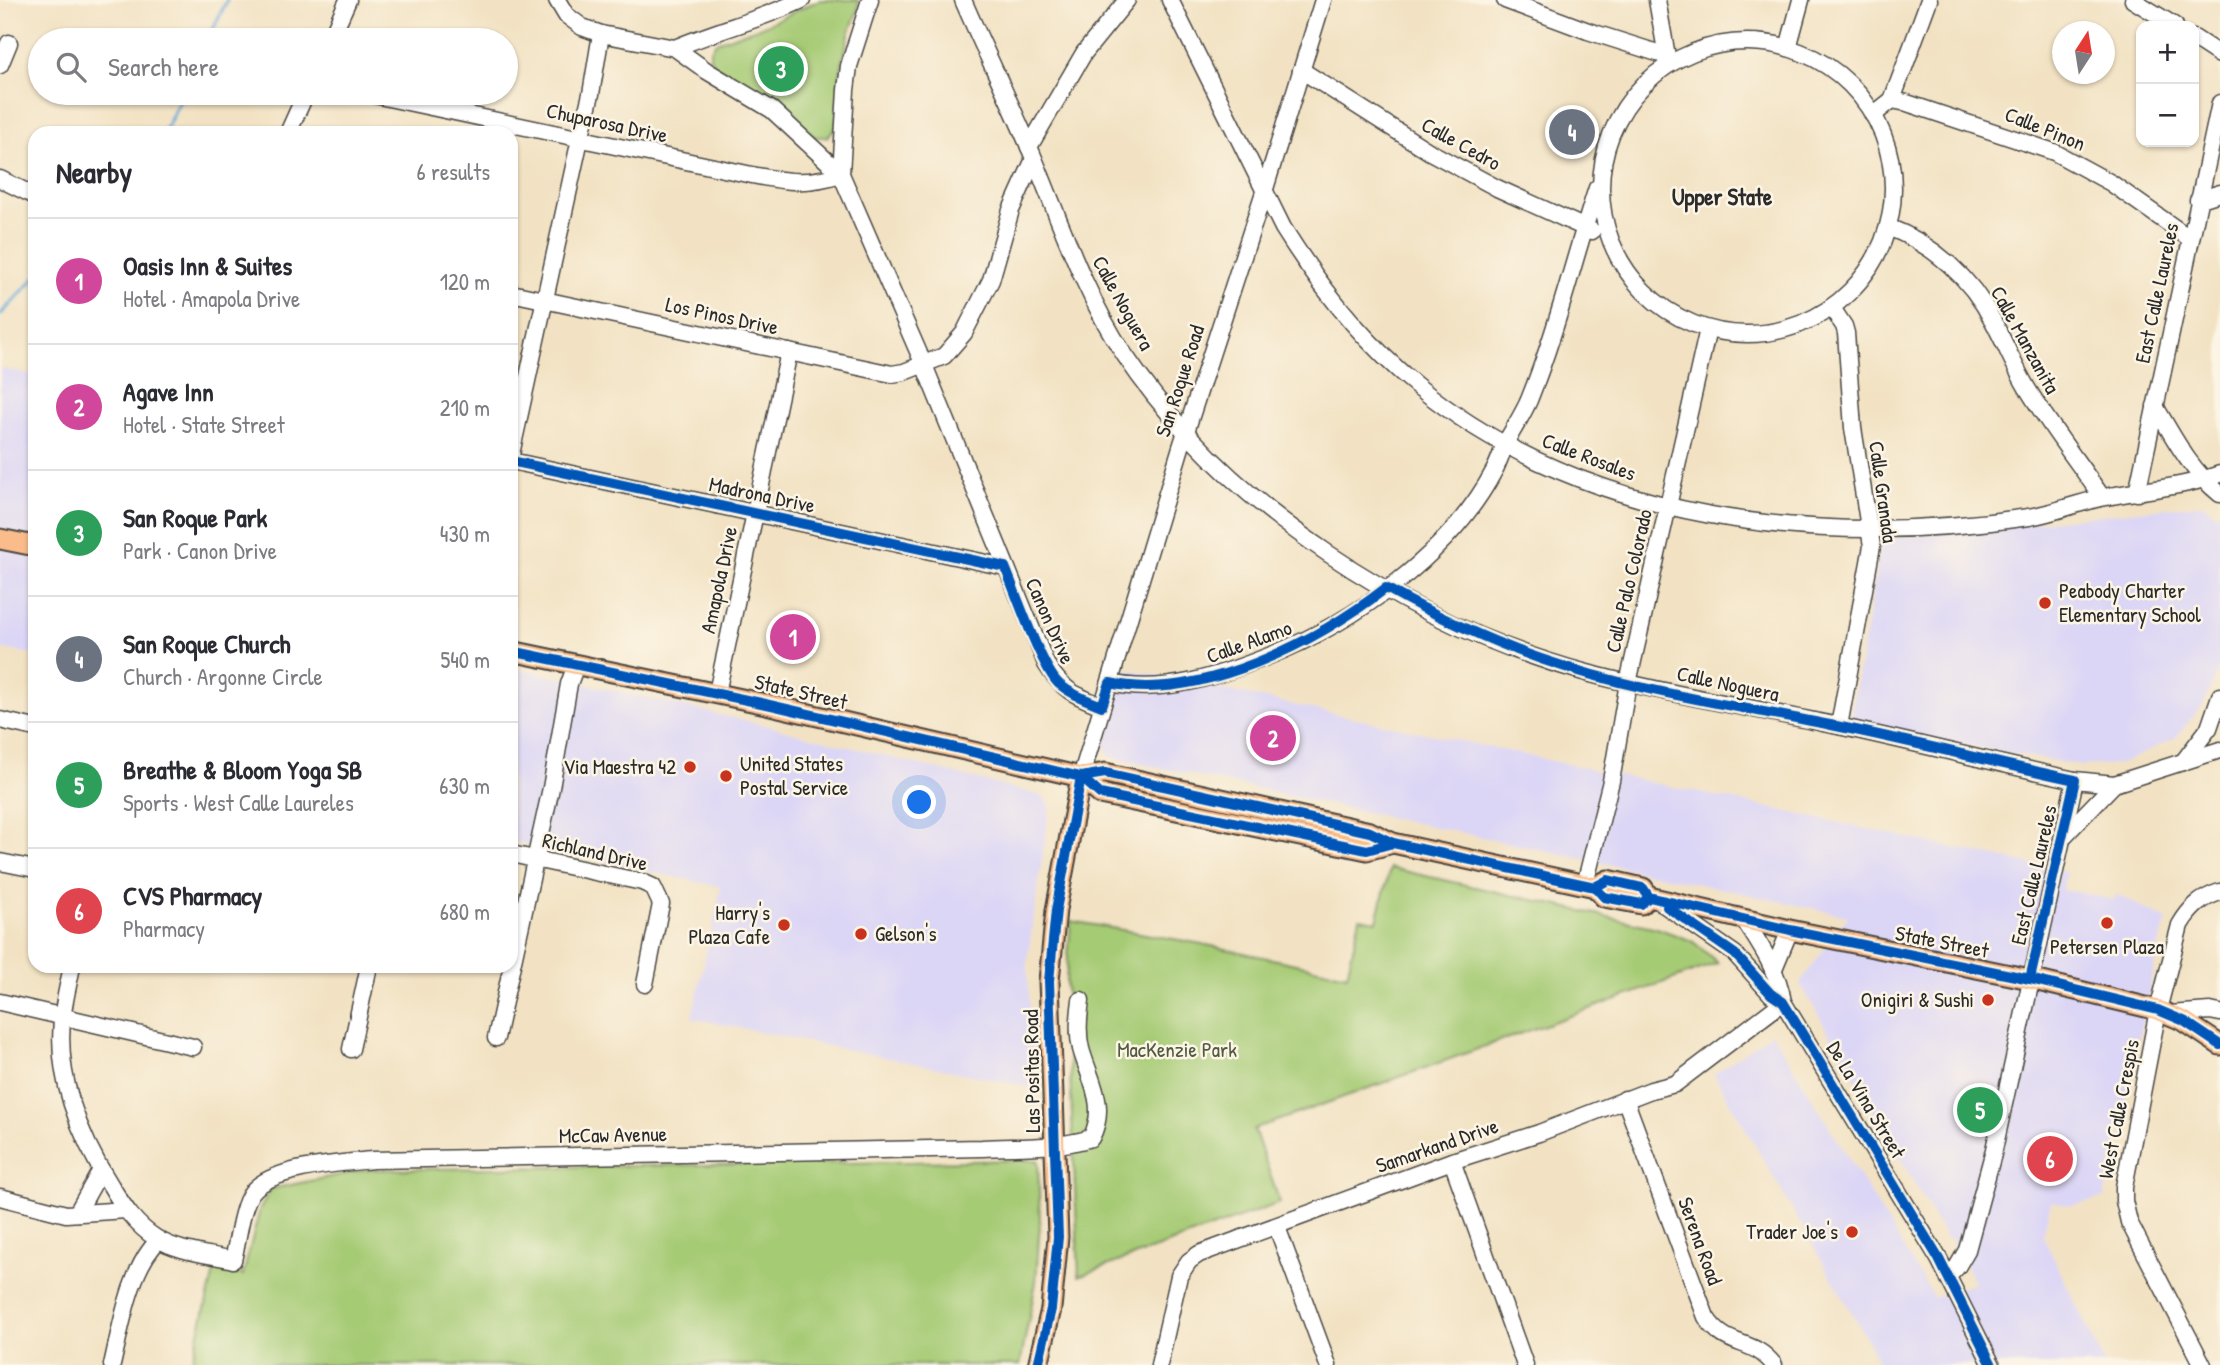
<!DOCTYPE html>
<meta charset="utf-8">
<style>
body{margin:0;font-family:"Patrick Hand",sans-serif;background:#f7f7f7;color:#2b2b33}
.controls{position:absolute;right:21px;top:21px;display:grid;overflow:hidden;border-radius:14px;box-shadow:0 2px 5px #0004}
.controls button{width:63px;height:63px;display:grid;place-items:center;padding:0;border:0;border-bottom:2px solid #e1e1e2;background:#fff;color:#2b2b33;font:35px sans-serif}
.compass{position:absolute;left:2052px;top:21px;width:63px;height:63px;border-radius:50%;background:#fff;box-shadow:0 2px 5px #0004;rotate:12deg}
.you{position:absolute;left:920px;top:803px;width:24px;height:24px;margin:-18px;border:5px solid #fff;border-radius:50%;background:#1a73e8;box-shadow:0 0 0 10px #1a73e833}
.badge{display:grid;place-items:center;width:46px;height:46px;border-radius:50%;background:#c8321e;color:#fff;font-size:23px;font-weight:700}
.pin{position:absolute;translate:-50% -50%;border:4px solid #fff;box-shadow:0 2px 7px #0006}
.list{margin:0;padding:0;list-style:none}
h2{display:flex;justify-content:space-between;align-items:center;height:91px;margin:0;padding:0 28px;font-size:30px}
h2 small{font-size:23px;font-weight:400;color:#7c7c81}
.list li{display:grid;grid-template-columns:46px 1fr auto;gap:21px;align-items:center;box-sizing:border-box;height:126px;padding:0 28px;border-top:2px solid #e1e1e2}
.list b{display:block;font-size:26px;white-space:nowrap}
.list p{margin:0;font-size:23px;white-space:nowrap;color:#7c7c81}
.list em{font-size:23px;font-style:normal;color:#7c7c81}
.icon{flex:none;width:38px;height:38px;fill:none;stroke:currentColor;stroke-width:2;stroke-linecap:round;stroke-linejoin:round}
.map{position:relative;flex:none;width:2220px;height:1365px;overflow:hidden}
.search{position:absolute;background:#fff;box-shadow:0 2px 5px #0004;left:28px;top:28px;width:490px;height:77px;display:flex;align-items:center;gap:18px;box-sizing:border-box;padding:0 24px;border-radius:38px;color:#7c7c81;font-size:26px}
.panel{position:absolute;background:#fff;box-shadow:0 2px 5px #0004;left:28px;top:126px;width:490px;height:847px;border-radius:21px}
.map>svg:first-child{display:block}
.built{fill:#dcd6f6}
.green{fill:#a6cb74;stroke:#687b50;stroke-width:2}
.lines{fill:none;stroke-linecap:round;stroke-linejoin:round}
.stream{stroke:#60a8d7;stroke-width:3.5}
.minor-casing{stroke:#494642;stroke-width:19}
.major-casing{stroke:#494642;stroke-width:23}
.minor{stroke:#fff;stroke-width:16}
.major{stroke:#fabc8b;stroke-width:19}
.cycleway-casing{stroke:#fcf5e5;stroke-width:15}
.cycleway{stroke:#0057b8;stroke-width:10}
.poi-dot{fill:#c8321e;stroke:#fcf5e5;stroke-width:2.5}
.labels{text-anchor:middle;stroke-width:5;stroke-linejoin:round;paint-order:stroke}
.street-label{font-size:21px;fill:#2b2b2b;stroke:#fcf5e5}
.poi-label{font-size:21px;fill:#2b2b2b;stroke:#fcf5e5;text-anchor:end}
.park-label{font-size:21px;fill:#505b41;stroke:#fcf5e5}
.neighbourhood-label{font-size:23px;font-weight:bold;fill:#2b2b2b;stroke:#fcf5e5}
</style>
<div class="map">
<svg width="2220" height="1365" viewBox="0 0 2220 1365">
<rect width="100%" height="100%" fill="#fcf5e5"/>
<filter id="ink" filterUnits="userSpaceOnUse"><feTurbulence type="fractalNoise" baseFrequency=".0143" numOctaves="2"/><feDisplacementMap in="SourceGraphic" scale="14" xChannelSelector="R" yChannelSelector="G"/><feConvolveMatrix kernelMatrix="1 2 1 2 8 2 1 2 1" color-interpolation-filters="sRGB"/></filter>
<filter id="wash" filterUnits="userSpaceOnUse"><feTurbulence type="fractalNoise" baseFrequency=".00686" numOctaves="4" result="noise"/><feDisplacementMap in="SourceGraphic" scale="28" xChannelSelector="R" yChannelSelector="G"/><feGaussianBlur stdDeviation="1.57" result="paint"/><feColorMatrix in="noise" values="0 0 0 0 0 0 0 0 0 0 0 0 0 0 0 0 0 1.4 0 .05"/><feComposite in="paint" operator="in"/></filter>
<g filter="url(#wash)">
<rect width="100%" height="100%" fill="#f2e2c3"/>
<g class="built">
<path d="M 0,368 L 35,376 L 35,655 L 0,648 Z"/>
<path d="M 2202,504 L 2220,516 L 2220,666 L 2203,705 L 2175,738 L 2121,764 L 2082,766 L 1849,724 L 1882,539 Z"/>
<path d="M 511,667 L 752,722 L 1042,796 L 1050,805 L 1027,963 L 1035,1088 L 692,1018 L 721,887 L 511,841 Z"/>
<path d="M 1127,669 L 2066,872 L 2063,889 L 2114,900 L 2116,894 L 2167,920 L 2160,941 L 2104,1198 L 2070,1206 L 2051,1201 L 2043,1236 L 2105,1365 L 1880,1365 L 1863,1332 L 1714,1074 L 1772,1033 L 1934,1298 L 1975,1283 L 1951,1238 L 1946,1238 L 1800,983 L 1848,916 L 1110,757 L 1104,745 Z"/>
</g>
<g class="green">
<path d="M 819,0 L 858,0 L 858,9 L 849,34 L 840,74 L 836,127 L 827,137 L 815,137 L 769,98 L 715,66 L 710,57 L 710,51 L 716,42 L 766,25 Z"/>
<path d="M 1390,868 L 1657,928 L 1692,941 L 1718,963 L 1254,1129 L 1280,1203 L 1079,1276 L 1066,981 L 1071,921 L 1202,944 L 1347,975 L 1360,918 L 1377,921 Z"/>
<path d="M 1038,1160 L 1040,1221 L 1036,1282 L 1020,1365 L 191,1365 L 215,1268 L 243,1275 L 260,1209 L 271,1189 L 364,1170 Z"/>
</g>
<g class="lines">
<g class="stream">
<path d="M 208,40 L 227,0"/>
<path d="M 164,133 L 183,93"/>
<path d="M 0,315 L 35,278"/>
</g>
</g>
</g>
<g filter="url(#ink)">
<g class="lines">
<g class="minor-casing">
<g id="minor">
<path d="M 557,0 L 566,15 L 582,27 L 601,34 L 675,48 L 707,71 L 772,110 L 841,174 L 924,365 L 1046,664 C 1062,690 1074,695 1102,706"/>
<path d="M 963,0 C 986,54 1013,107 1035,161 C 1062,226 1085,295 1124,354 C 1227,508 1410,625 1587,673 C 1669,695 1755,708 1838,726 C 1917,743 1996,763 2075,780 L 2114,784 L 2220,750"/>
<path d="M 1170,0 L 1283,228 C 1320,287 1362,341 1416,385 C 1586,523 1819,548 2029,517 C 2054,513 2077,503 2101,498 C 2142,489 2178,489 2220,474"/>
<path d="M 1505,0 L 1588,31 L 1667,56"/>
<path d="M 1657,0 L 1668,62"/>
<path d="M 2133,0 L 2175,26"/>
<path d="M 2194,38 L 2220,55"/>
<path d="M 330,40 L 348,0"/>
<circle cx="1747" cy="188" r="146"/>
<path d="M 675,48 C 717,30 760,20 802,0"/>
<path d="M 1788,48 L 1801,0"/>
<path d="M 0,65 L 9,43"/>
<path d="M 1301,70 L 1430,152 L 1497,188 L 1592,231"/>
<path d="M 365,93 L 752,175 C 787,182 807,185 841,174 L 846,90 L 849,66 L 870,0"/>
<path d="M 1892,100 L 1929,0"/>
<path d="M 1873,115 L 1892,100 L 1907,103 L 2054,152 L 2111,183 L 2189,238"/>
<path d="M 288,133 L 306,93"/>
<path d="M 1029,147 L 1084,53 L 1127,0"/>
<path d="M 0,179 L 35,196"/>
<path d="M 2198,200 L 2220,193"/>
<path d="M 1888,227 C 1933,244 1971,278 1993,321 C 2005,343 2014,366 2027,388 C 2050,426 2077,461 2102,497"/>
<path d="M 511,293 L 892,374 L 904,372 L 944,356 L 964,333 L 991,280 L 1011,210 L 1034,159"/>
<path d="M 1832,308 L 1844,326 L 1846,333 L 1853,428 L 1872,546 L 1839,726"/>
<path d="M 2155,406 C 2174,438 2190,470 2220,494"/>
<path d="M 511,454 L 580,139 L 591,94 L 601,34"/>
<path d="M 511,461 L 1005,567"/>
<path d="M 2137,493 L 2220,103"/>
<path d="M 1110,683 C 1164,695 1219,676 1269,656 C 1355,622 1450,554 1494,471 C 1499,462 1502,451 1506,442 C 1514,428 1523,414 1529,400 C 1557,330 1574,258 1597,188"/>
<path d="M 717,693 L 789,352"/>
<path d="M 0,720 L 35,728"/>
<path d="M 2183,762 L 2209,728 L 2220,696"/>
<path d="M 1081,777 L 1181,447 L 1264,192 L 1323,0"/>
<path d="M 2063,837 L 2114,784"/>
<path d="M 511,854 L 642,882 L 653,887 L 661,904 L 645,984"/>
<path d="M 0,862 L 35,869"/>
<path d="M 1585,884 L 1611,781 L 1628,683 L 1708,329"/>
<path d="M 1660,902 L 1735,954 L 1771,994 L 1783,1002 L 1939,1259 L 1992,1365"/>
<path d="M 1744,920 C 1760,944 1779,973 1783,1002"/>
<path d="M 72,966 C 69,982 65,997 63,1013 C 54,1073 79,1136 111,1186 C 123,1206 135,1225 156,1238 C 178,1252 208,1254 233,1260 C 238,1241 241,1207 252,1192 C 271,1167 342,1163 372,1160 L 982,1148 C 1018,1146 1056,1149 1091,1138 C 1108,1106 1090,1081 1081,1049 C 1077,1033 1079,1016 1081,1000"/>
<path d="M 1773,971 L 1790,930"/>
<path d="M 0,1002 L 193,1047"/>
<path d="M 2170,1014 L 2210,1011 L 2220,1013"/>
<path d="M 496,1038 L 551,788 L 569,684 L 576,665"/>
<path d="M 351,1049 L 369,966"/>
<path d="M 1625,1099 L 1706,1317 C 1727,1350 1751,1336 1774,1365"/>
<path d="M 1452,1161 L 1525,1365"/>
<path d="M 0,1197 L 66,1214 L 126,1210"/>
<path d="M 77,1213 L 101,1170"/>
<path d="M 1277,1227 L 1328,1365"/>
<path d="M 1948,1276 L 1957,1267 L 1967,1250 L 1993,1154 L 2075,780"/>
<path d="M 112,1365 C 121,1327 130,1267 159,1240"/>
<path d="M 1159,1365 L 1179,1276 L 1189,1261 L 1199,1254 L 1452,1161 L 1539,1133 L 1651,1090 L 1675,1084 L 1783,1002"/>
<path d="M 2203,1365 L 2129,1222 L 2124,1201 L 2124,1187 L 2158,1010 L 2180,925 C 2190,908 2201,898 2220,892"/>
</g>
</g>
<g class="major-casing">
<g id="major">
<path d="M 0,539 L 35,546"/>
<path d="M 511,651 L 766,704 L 1081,777 L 1105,773 L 1370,832 L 1393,843 L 1595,887 L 1604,897 L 1641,904 L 1649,897"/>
<path d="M 1081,777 L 1100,794 L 1367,850 L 1393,843"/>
<path d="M 1595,887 L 1608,880 L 1643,888 L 1649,897 L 1790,930 L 2030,979 L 2158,1010 L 2184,1021 L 2220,1045"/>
<path d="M 1038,1365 L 1051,1309 L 1058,1237 L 1049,981 L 1056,910 L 1081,777"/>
</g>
</g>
<use href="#minor" class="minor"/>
<use href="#major" class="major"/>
<g class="cycleway-casing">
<g id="cycleway">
<path d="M 511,461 L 1005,567 C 1016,593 1041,667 1059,684 C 1072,695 1087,700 1102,706 L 1110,683 C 1199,703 1318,641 1386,588 C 1436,616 1487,640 1541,659 C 1636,692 1738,706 1836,726 C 1916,742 1995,763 2075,780 L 2030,979"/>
<path d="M 511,651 L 766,704 L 1081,777 L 1105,773 L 1370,832 L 1393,843 L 1595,887 L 1604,897 L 1641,904 L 1649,897"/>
<path d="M 1081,777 L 1100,794 L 1367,850 L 1393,843"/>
<path d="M 1595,887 L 1608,880 L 1643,888 L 1649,897 L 1790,930 L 2030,979 L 2158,1010 L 2184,1021 L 2220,1045"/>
<path d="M 1667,907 L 1735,954 L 1771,994 L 1783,1002 L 1939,1259 L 1992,1365"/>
<path d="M 1038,1365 L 1051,1309 L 1058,1237 L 1049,981 L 1056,910 L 1081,777"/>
</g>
</g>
<use href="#cycleway" class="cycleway"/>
</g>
</g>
<g class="poi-dot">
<circle cx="2045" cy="603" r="7"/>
<circle cx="690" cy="767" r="7"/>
<circle cx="726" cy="776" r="7"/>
<circle cx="2107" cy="923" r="7"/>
<circle cx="784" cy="925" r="7"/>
<circle cx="861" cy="934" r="7"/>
<circle cx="1988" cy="1000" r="7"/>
<circle cx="1852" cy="1232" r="7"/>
</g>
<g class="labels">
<g class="street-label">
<text transform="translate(607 123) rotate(12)" y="7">Chuparosa Drive</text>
<text transform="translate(2045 129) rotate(22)" y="7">Calle Pinon</text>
<text transform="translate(1461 144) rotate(29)" y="7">Calle Cedro</text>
<text transform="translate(2157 293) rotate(-78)" y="7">East Calle Laureles</text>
<text transform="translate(1123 303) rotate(61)" y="7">Calle Noguera</text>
<text transform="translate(722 316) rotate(12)" y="7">Los Pinos Drive</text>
<text transform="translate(2025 340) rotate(61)" y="7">Calle Manzanita</text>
<text transform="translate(1180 381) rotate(-72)" y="7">San Roque Road</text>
<text transform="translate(1589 457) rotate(21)" y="7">Calle Rosales</text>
<text transform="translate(1883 492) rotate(82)" y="7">Calle Granada</text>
<text transform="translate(762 495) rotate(12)" y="7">Madrona Drive</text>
<text transform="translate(719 580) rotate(-78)" y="7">Amapola Drive</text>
<text transform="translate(1629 581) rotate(-77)" y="7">Calle Palo Colorado</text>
<text transform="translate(1050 621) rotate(66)" y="7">Canon Drive</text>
<text transform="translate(1249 642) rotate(-20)" y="7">Calle Alamo</text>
<text transform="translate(1728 684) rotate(12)" y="7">Calle Noguera</text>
<text transform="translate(801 692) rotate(13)" y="7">State Street</text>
<text transform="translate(595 852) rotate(13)" y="7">Richland Drive</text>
<text transform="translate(2034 875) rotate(-77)" y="7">East Calle Laureles</text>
<text transform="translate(1942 942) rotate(11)" y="7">State Street</text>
<text transform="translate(1032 1071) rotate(-91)" y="7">Las Positas Road</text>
<text transform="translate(1866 1100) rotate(59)" y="7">De La Vina Street</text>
<text transform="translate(2119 1109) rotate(-79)" y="7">West Calle Crespis</text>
<text transform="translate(613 1135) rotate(-1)" y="7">McCaw Avenue</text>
<text transform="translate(1437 1146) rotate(-19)" y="7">Samarkand Drive</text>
<text transform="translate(1700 1241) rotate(70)" y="7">Serena Road</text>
</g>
<g class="poi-label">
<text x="2059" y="598" text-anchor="start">Peabody Charter<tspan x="2059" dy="24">Elementary School</tspan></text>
<text x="740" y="771" text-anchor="start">United States<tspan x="740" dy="24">Postal Service</tspan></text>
<text x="676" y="774">Via Maestra 42</text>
<text x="770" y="920">Harry's<tspan x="770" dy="24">Plaza Cafe</tspan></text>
<text x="875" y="941" text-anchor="start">Gelson's</text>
<text x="2107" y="954" text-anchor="middle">Petersen Plaza</text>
<text x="1974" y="1007">Onigiri &amp; Sushi</text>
<text x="1838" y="1239">Trader Joe's</text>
</g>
<g class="park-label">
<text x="1177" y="1057">MacKenzie Park</text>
</g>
<g class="neighbourhood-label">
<text x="1722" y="205">Upper State</text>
</g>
</g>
</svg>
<div class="controls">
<button>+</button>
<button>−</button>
</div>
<svg class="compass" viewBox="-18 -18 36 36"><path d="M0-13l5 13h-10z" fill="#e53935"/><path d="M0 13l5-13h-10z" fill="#7c7c81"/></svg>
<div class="you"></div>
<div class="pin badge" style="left:793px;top:637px;background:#d1479c">1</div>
<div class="pin badge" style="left:1273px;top:738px;background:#d1479c">2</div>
<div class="pin badge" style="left:781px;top:69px;background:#2e9e5b">3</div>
<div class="pin badge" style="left:1572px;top:132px;background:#6b7280">4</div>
<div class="pin badge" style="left:1980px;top:1110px;background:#2e9e5b">5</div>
<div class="pin badge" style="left:2050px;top:1159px;background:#e0444e">6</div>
<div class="search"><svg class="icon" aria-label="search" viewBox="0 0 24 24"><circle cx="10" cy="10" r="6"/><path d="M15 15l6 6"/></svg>Search here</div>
<section class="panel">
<h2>Nearby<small>6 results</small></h2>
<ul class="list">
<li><span class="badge" style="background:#d1479c">1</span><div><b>Oasis Inn &amp; Suites</b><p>Hotel · Amapola Drive</p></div><em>120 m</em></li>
<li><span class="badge" style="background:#d1479c">2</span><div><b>Agave Inn</b><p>Hotel · State Street</p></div><em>210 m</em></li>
<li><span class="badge" style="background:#2e9e5b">3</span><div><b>San Roque Park</b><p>Park · Canon Drive</p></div><em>430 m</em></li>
<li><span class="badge" style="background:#6b7280">4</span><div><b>San Roque Church</b><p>Church · Argonne Circle</p></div><em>540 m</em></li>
<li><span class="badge" style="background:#2e9e5b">5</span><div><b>Breathe &amp; Bloom Yoga SB</b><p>Sports · West Calle Laureles</p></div><em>630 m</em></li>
<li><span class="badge" style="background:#e0444e">6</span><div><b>CVS Pharmacy</b><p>Pharmacy</p></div><em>680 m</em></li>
</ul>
</section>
</div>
